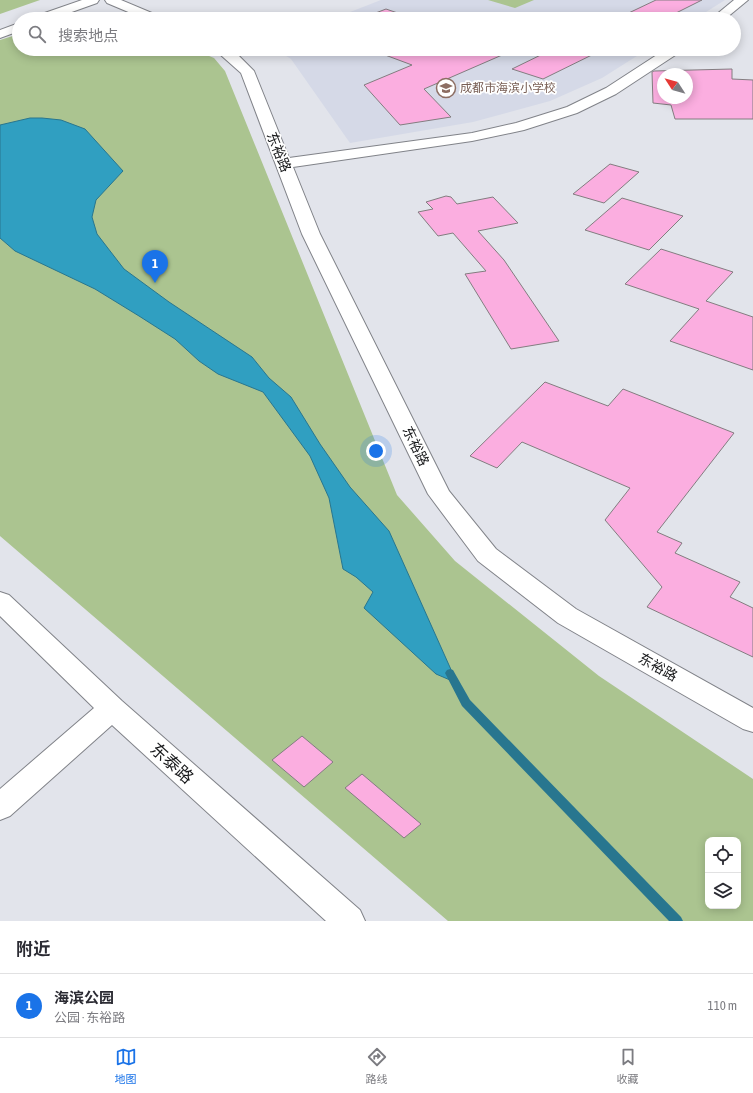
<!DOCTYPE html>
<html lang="zh">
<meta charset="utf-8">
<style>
body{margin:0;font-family:"Asap Condensed","Noto Sans SC",sans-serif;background:#f2f2f3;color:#2b2b33}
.controls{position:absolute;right:12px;bottom:12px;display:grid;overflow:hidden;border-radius:8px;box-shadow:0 2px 10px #0003}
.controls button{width:36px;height:36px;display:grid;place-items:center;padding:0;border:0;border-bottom:1px solid #e1e1e2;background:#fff;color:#2b2b33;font:20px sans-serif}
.compass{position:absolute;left:657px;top:68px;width:36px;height:36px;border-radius:50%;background:#fff;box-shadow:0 2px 10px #0003;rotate:306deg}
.you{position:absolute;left:376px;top:451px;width:14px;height:14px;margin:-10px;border:3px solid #fff;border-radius:50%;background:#1a73e8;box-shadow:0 0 0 6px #1a73e833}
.badge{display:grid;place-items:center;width:26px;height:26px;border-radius:50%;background:#1a73e8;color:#fff;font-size:13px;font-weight:700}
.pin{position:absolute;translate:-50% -33px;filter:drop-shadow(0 1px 2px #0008)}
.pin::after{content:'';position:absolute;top:21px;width:14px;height:12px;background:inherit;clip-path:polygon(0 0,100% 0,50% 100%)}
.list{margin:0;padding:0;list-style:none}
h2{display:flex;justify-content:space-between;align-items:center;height:52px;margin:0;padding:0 16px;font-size:17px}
h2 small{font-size:13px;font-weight:400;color:#7c7c81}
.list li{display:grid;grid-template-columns:26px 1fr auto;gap:12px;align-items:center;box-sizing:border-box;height:64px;padding:0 16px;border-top:1px solid #e1e1e2}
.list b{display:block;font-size:15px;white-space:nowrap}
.list p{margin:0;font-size:13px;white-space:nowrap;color:#7c7c81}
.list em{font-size:13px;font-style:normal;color:#7c7c81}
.icon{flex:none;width:22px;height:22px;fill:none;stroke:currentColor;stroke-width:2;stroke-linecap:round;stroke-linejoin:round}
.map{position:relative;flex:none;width:753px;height:921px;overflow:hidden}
.search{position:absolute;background:#fff;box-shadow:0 2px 10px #0003;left:12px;right:12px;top:12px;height:44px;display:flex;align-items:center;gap:10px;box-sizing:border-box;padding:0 14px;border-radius:22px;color:#7c7c81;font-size:15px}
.sheet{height:116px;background:#fff}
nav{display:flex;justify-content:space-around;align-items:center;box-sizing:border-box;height:56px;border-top:1px solid #e1e1e2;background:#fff;font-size:11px;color:#7c7c81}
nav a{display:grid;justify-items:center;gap:2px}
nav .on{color:#1a73e8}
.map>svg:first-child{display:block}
.built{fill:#d5d9e7}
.green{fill:#abc490;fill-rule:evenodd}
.water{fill:#309fc1;stroke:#28768f}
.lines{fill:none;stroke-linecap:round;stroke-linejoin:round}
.stream{fill:#28768f;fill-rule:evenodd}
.building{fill:#fbaee0;stroke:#837d80;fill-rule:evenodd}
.minor-casing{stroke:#818389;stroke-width:2}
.minor{fill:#fff;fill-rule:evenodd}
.labels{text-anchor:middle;stroke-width:3.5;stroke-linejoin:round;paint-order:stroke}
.far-education-label{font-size:12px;fill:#785e54;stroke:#fff;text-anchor:start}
.street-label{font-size:14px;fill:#17181a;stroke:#fff}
.near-street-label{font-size:17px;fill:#17181a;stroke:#fff}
</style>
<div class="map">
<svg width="753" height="921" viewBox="0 0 753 921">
<rect width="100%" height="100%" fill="#e2e4eb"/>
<g class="built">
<path d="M 381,0 L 725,0 L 695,19 L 332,19 Z"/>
<path d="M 275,49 L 648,49 L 602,78 L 550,101 L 473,122 L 350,143 L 291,59 Z"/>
</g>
<g class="green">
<path d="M 0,0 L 40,0 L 0,14 Z"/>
<path d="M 488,0 L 534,0 L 515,8 Z"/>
<path d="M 77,13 L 111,14 L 123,19 L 60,19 Z"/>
<path d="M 19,34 L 19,49 L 192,49 L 214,58 L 225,71 L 397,495 L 455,561 L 599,676 L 753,779 L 753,921 L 448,921 L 0,536 L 0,40 ZM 708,840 L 738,840 L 738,906 L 708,906 Z"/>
</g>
<path class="water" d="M 30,118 L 42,118 L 61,120 L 85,129 L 123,171 L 96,200 L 92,217 L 97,234 L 124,269 L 169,302 L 252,357 L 269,378 L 291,397 L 320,444 L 350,487 L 389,531 L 457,683 L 436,674 L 364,608 L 373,592 L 356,577 L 343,569 L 329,498 L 310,456 L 263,392 L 218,374 L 199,361 L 175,339 L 139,316 L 95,289 L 15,251 L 0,238 L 0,125 Z"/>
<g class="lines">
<path class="stream" d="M 450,669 L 453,670 L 470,700 L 681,917 L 683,921 L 669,921 L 462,706 L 445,673 L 447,670 Z"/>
</g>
<g class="building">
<path d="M 656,0 L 702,0 L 664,19 L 616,19 Z"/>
<path d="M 386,9 L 415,19 L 360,19 Z"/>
<path d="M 369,49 L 501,49 L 509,52 L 424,89 L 451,117 L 400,125 L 364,85 L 412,65 Z"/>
<path d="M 553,49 L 604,49 L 543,79 L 512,69 Z"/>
<path d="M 732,69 L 732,79 L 753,80 L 753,119 L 675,119 L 671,105 L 653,103 L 652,72 L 654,71 ZM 663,74 L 687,74 L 687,98 L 663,98 Z"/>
<path d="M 610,164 L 639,172 L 604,203 L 573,194 Z"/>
<path d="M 446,196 L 451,197 L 457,204 L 493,197 L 518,223 L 478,231 L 504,260 L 559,341 L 511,349 L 465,274 L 486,271 L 453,233 L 438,236 L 418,212 L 433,209 L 426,202 Z"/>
<path d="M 622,198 L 683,216 L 649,250 L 585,230 Z"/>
<path d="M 661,249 L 733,272 L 706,301 L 753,317 L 753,370 L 670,341 L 699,309 L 625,284 Z"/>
<path d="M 545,382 L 608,406 L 623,389 L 734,433 L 657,532 L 682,543 L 675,553 L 740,582 L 730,597 L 753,608 L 753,657 L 647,607 L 662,587 L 605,520 L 630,488 L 522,442 L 497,468 L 470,456 Z"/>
<path d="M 302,736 L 333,762 L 304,787 L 272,760 Z"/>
<path d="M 362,774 L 421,824 L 404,838 L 345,788 Z"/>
</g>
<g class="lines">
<g class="minor-casing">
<g id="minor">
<path d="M 82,0 L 99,0 L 97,3 L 52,19 L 34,19 L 36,16 Z"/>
<path d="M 105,0 L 121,0 L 159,16 L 161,19 L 145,19 L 107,3 Z"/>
<path d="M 734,0 L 748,0 L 725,19 L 711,19 Z"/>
<path d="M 19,23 L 19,31 L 0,38 L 0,30 Z"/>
<path d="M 214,49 L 232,49 L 254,71 L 289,158 L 472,133 L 516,123 L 567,107 L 606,88 L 666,49 L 682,49 L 680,52 L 616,94 L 577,113 L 524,130 L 472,141 L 293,167 L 320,234 L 449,491 L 496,549 L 576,609 L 753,708 L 753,732 L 743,729 L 558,623 L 478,561 L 428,494 L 302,234 L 241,73 Z"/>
<path d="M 0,592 L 9,595 L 122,701 L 360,910 L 365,921 L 326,921 L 112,725 L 10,816 L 0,820 L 0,789 L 94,708 L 0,616 Z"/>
</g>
</g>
<use href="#minor" class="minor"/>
</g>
<defs>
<g id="school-ring" transform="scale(1)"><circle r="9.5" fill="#fff" stroke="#8d6e63" stroke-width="1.5"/><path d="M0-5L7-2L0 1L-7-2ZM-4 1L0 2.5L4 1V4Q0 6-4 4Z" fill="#8d6e63"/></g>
</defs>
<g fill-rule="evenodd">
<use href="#school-ring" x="446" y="88"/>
</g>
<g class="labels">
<g class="far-education-label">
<text x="460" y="92">成都市海滨小学校</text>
</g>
<g class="street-label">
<text transform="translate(279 152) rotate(68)" y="5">东裕路</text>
<text transform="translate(416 446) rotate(64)" y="5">东裕路</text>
<text transform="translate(658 667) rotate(29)" y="5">东裕路</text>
</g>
<g class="near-street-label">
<text transform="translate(172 763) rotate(42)" y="6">东泰路</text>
</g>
</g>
</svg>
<div class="controls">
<button><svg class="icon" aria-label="locate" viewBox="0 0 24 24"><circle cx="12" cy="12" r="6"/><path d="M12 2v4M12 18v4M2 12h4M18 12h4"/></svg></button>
<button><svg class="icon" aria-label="layers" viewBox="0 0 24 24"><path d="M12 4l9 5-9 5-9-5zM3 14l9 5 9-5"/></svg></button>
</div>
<svg class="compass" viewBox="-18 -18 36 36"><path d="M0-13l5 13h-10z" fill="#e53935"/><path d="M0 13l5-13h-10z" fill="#7c7c81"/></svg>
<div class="you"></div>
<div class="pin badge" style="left:155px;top:283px">1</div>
<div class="search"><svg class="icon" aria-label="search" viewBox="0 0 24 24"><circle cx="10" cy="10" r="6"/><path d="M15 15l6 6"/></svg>搜索地点</div>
</div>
<section class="sheet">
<h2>附近<small></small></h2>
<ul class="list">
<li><span class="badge">1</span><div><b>海滨公园</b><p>公园 · 东裕路</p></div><em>110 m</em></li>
</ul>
</section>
<nav>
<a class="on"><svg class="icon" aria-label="map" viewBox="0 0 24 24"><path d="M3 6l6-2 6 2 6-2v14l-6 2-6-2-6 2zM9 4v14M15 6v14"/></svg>地图</a>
<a><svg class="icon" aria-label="directions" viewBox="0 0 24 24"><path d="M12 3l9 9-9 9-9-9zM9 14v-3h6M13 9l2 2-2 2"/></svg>路线</a>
<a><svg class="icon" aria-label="saved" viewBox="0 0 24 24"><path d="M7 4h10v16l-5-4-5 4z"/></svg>收藏</a>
</nav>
